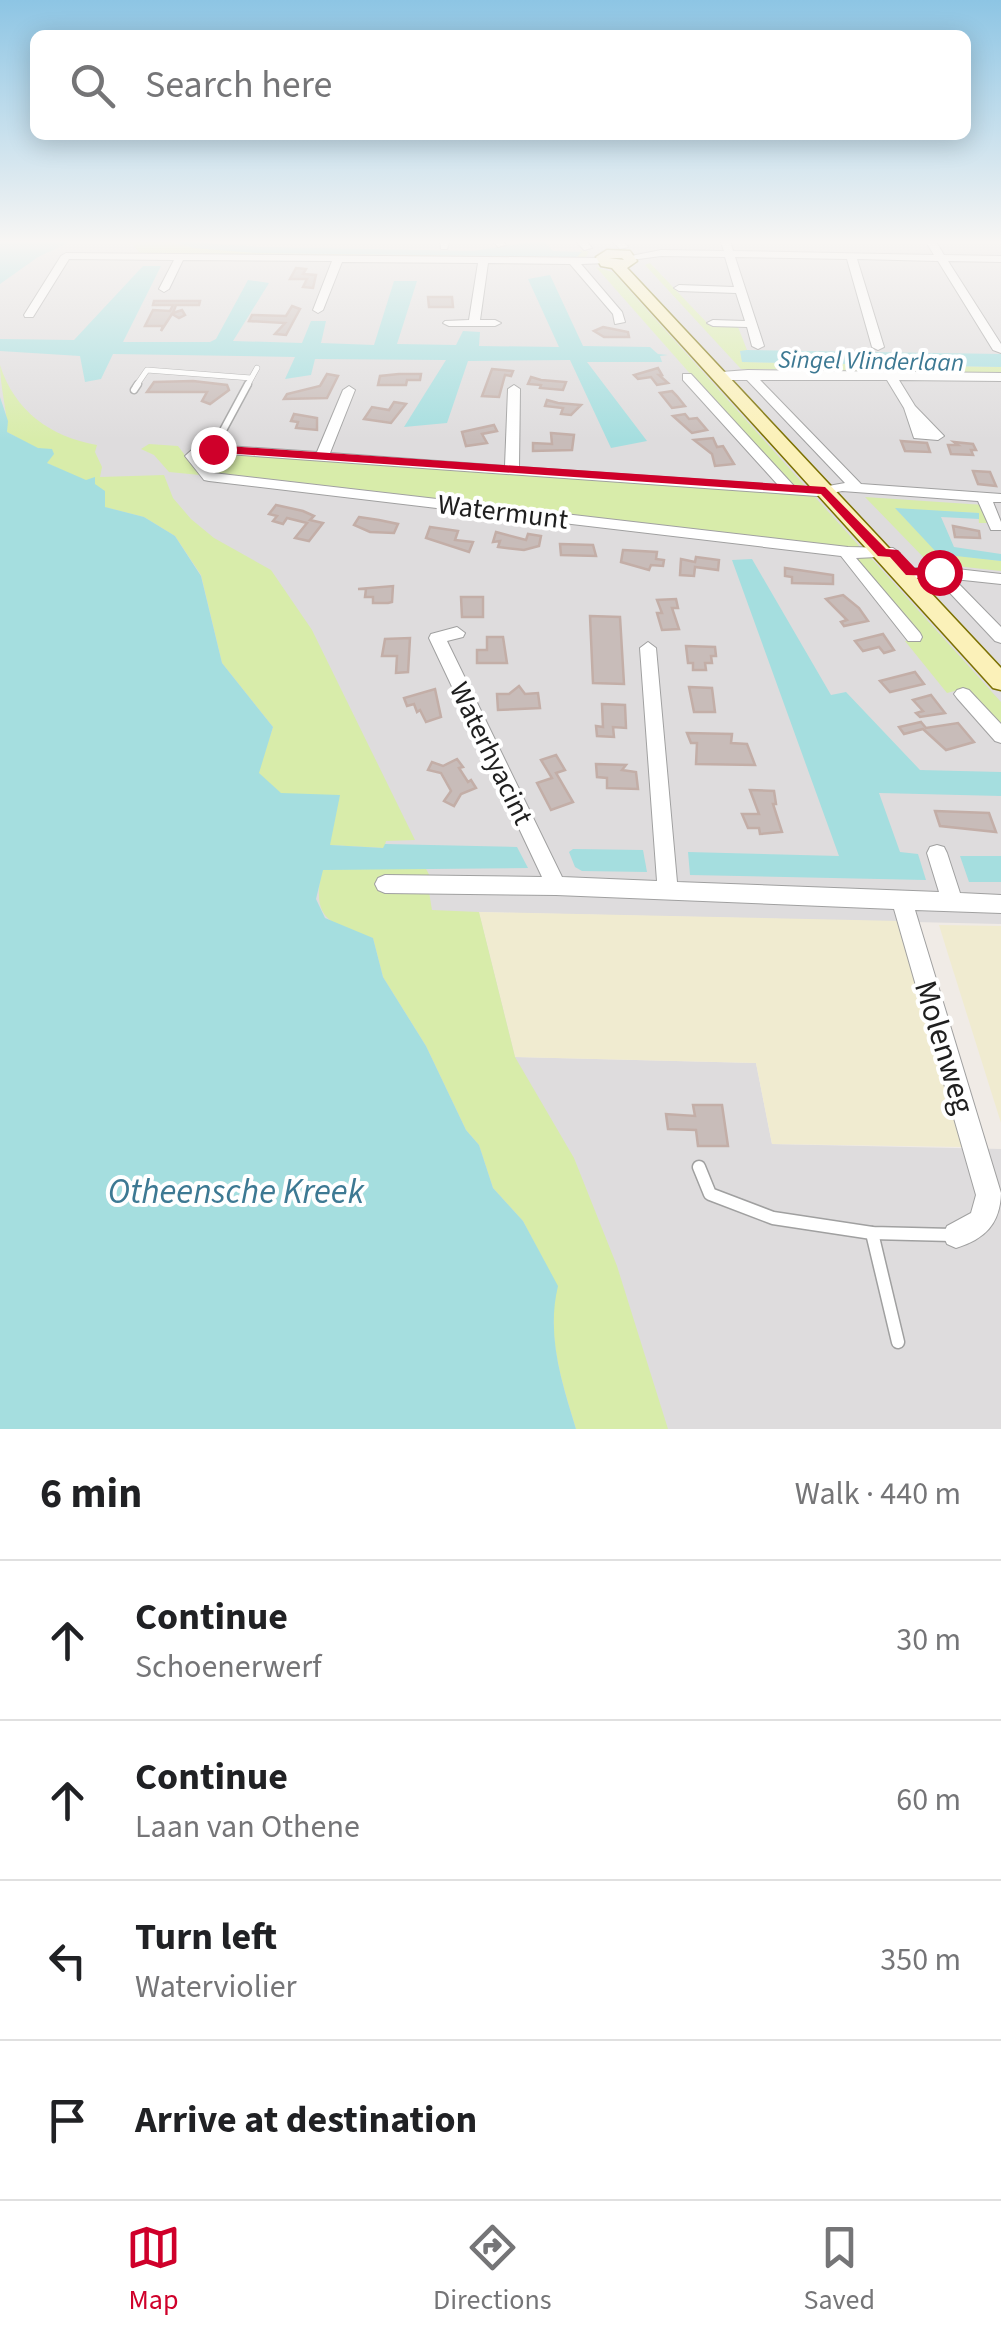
<!DOCTYPE html>
<meta charset="utf-8">
<style>
body{margin:0;font-family:"Source Sans 3",sans-serif;background:#f6f6f6;color:#202124}
.stop{position:absolute;width:30px;height:30px;margin:-22px;border:8px solid #cf002a;border-radius:50%;background:#fff}
.stop.end{background:#cf002a;border-color:#fff;box-shadow:0 2px 10px #0008}
.list{margin:0;padding:0;list-style:none}
h2{display:flex;justify-content:space-between;align-items:center;height:130px;margin:0;padding:0 40px;font-size:42px}
h2 small{font-size:32px;font-weight:400;color:#757577}
.list li{display:grid;grid-template-columns:65px 1fr auto;gap:30px;align-items:center;box-sizing:border-box;height:160px;padding:0 40px;border-top:2px solid #e0e0e0}
.list b{display:block;font-size:38px;white-space:nowrap}
.list p{margin:0;font-size:32px;white-space:nowrap;color:#757577}
.list em{font-size:32px;font-style:normal;color:#757577}
.icon{flex:none;width:55px;height:55px;fill:none;stroke:currentColor;stroke-width:2;stroke-linecap:round;stroke-linejoin:round}
.map{position:relative;flex:none;width:1001px;height:1429px;overflow:hidden}
.search{position:absolute;background:#fff;box-shadow:0 5px 25px #0003;left:30px;right:30px;top:30px;height:110px;display:flex;align-items:center;gap:25px;box-sizing:border-box;padding:0 35px;border-radius:15px;color:#757577;font-size:38px}
.sheet{height:770px;background:#fff}
nav{display:flex;justify-content:space-around;align-items:center;box-sizing:border-box;height:140px;border-top:2px solid #e0e0e0;background:#fff;font-size:28px;color:#757577}
nav a{display:grid;justify-items:center;gap:5px}
nav .on{color:#cf002a}
.map>svg:first-child{display:block}
.residential{fill:#dedcdd}
.farmland{fill:#f0ebd0}
.grass{fill:#d8ecaa}
.water{fill:#a5dedf}
.building{fill:#c8bcb9;stroke:#c3aea7;stroke-width:2.5}
.lines{fill:none;stroke-linecap:round;stroke-linejoin:round}
.lane-far2-casing{stroke:#a0a0a0;stroke-width:6}
.lane-far1-casing{stroke:#a0a0a0;stroke-width:9}
.lane-casing{stroke:#a0a0a0;stroke-width:15}
.street-casing{stroke:#a0a0a0;stroke-width:2}
.secondary-casing{stroke:#7b7002;stroke-width:3}
.lane-far2{stroke:#fff;stroke-width:5}
.lane-far1{stroke:#fff;stroke-width:6}
.lane{stroke:#fff;stroke-width:12}
.street{fill:#fff;fill-rule:evenodd}
.secondary{fill:#fbf1b9;fill-rule:evenodd}
.route{fill:#cf002a}
.labels{text-anchor:middle;stroke-width:8;stroke-linejoin:round;paint-order:stroke}
.far-water-label{font-size:25px;font-style:italic;fill:#3d7993;stroke:#fff}
.street-label{font-size:28px;fill:#1f1f1f;stroke:#fff}
.near-street-label{font-size:32px;fill:#1f1f1f;stroke:#fff}
.near-water-label{font-size:35px;font-style:italic;fill:#3d7993;stroke:#fff}
</style>
<div class="map">
<svg width="1001" height="1429" viewBox="0 0 1001 1429">
<rect width="100%" height="100%" fill="#f0ebe6"/>
<path class="residential" d="M 0,240 L 1001,240 L 1001,924 L 479,912 L 516,1057 L 756,1063 L 772,1144 L 1001,1149 L 1001,1429 L 0,1429 Z"/>
<g class="farmland">
<path d="M 479,912 L 900,921 L 964,1147 L 772,1144 L 756,1063 L 515,1057 Z"/>
<path d="M 939,925 L 1001,926 L 1001,1123 L 947,951 Z"/>
</g>
<g class="grass">
<path d="M 111,240 L 167,240 L 177,245 L 257,253 L 577,257 L 581,250 L 589,251 L 584,261 L 142,255 L 131,243 Z"/>
<path d="M 650,263 L 710,326 L 738,327 L 747,350 L 740,352 L 743,362 L 1001,367 L 1001,373 L 741,369 L 645,265 Z"/>
<path d="M 596,267 L 613,272 L 805,486 L 790,487 Z"/>
<path d="M 0,365 C 14,410 50,437 97,445 L 95,452 L 102,467 L 100,477 L 164,475 L 173,498 L 191,519 L 214,538 L 271,570 L 312,630 L 415,840 L 386,841 L 384,848 L 330,845 L 258,773 L 273,727 L 222,663 L 201,575 L 175,536 L 144,517 L 104,507 L 104,491 L 47,463 L 38,449 L 7,432 C 8,415 0,387 0,365 Z"/>
<path d="M 149,444 L 178,446 L 200,475 L 169,472 L 154,455 L 141,449 Z"/>
<path d="M 214,452 L 814,496 L 861,548 L 211,472 L 201,460 Z"/>
<path d="M 865,497 L 984,505 L 989,523 L 979,523 L 978,513 L 896,509 L 938,553 L 1001,561 L 1001,571 L 929,563 Z"/>
<path d="M 862,557 L 871,558 L 1001,702 L 1001,728 L 966,688 L 947,693 L 905,641 L 920,638 L 856,560 Z"/>
<path d="M 382,866 L 425,867 L 433,882 L 429,892 L 432,910 L 479,912 L 515,1057 L 574,1158 L 617,1266 L 668,1429 L 576,1429 C 562,1382 546,1336 557,1286 L 523,1221 L 493,1188 L 479,1145 L 466,1130 L 426,1046 L 383,977 L 373,938 C 329,924 311,919 322,870 Z"/>
</g>
<g class="water">
<path d="M 0,240 L 74,240 L 38,257 L 0,284 Z"/>
<path d="M 167,240 L 259,247 L 473,251 L 543,240 L 553,251 L 582,252 L 577,257 L 257,253 L 194,248 Z"/>
<path d="M 143,266 L 161,266 L 123,342 L 210,342 L 216,339 L 248,280 L 269,283 L 233,341 L 302,343 L 311,321 L 326,321 L 321,343 L 374,345 L 394,281 L 417,281 L 397,344 L 456,345 L 463,331 L 480,332 L 479,346 L 559,347 L 528,279 L 550,275 L 583,346 L 650,347 L 658,354 L 668,355 L 660,356 L 662,362 L 587,362 L 647,441 L 611,448 L 570,360 L 468,361 L 447,423 L 404,427 L 446,360 L 315,359 L 311,375 L 285,379 L 295,357 L 113,354 L 101,379 L 85,382 L 80,356 L 0,351 L 0,339 L 74,340 Z"/>
<path d="M 747,350 L 1001,354 L 1001,367 L 742,362 L 740,351 Z"/>
<path d="M 0,397 L 8,421 L 7,432 L 38,448 L 52,449 L 54,454 L 47,463 L 86,480 L 95,477 L 95,484 L 105,491 L 105,507 L 144,517 L 175,536 L 201,576 L 222,663 L 273,727 L 259,773 L 281,793 L 340,795 L 330,845 L 383,848 L 385,844 L 517,847 L 528,868 L 323,870 L 316,899 L 325,918 L 373,938 L 383,977 L 426,1046 L 466,1130 L 479,1145 L 493,1188 L 523,1221 L 558,1286 C 546,1336 562,1382 576,1429 L 0,1429 Z"/>
<path d="M 895,508 L 979,513 L 979,519 L 941,517 L 954,547 L 1001,554 L 1001,561 L 938,554 Z"/>
<path d="M 752,559 L 831,695 L 846,692 L 920,770 L 1001,772 L 1001,796 L 879,793 L 900,852 L 918,854 L 926,880 L 690,875 L 688,852 L 839,856 L 732,560 Z"/>
<path d="M 573,849 L 643,850 L 647,872 L 582,871 L 575,867 L 569,852 Z"/>
<path d="M 960,856 L 1001,856 L 1001,882 L 969,882 Z"/>
</g>
<g class="building">
<path d="M 296,268 L 306,269 L 303,274 L 316,275 L 313,288 L 303,287 L 307,279 L 290,279 Z"/>
<path d="M 428,297 L 452,297 L 453,307 L 429,307 Z"/>
<path d="M 154,301 L 200,301 L 199,305 L 176,305 L 173,313 L 182,310 L 185,315 L 179,318 L 172,314 L 161,331 L 163,326 L 145,326 L 153,310 L 170,311 L 173,305 L 153,305 Z"/>
<path d="M 292,306 L 300,309 L 286,335 L 275,334 L 285,323 L 249,321 L 252,315 L 286,316 Z"/>
<path d="M 603,327 L 628,332 L 629,337 L 604,337 L 594,331 Z"/>
<path d="M 658,368 L 662,375 L 659,375 L 668,383 L 657,385 L 651,377 L 638,379 L 634,375 Z"/>
<path d="M 492,369 L 513,371 L 511,376 L 505,375 L 499,397 L 482,396 Z"/>
<path d="M 327,374 L 338,376 L 327,398 L 284,399 L 287,394 L 320,386 Z"/>
<path d="M 399,374 L 421,374 L 420,380 L 407,380 L 406,385 L 378,385 L 380,376 Z"/>
<path d="M 531,377 L 541,380 L 566,382 L 563,390 L 540,388 L 541,385 L 528,384 Z"/>
<path d="M 193,381 L 227,385 L 229,390 L 210,404 L 202,401 L 207,392 L 147,392 L 154,382 Z"/>
<path d="M 672,391 L 677,396 L 685,406 L 672,408 L 660,393 Z"/>
<path d="M 547,400 L 558,403 L 581,405 L 571,415 L 561,414 L 563,408 L 545,406 Z"/>
<path d="M 394,402 L 406,404 L 391,423 L 364,419 L 372,407 L 389,410 Z"/>
<path d="M 294,414 L 317,418 L 317,430 L 296,428 L 298,422 L 291,421 Z"/>
<path d="M 685,414 L 689,419 L 697,418 L 707,430 L 692,433 L 673,416 Z"/>
<path d="M 494,425 L 497,431 L 482,434 L 487,443 L 466,446 L 462,432 Z"/>
<path d="M 551,433 L 574,435 L 572,450 L 533,451 L 533,443 L 552,444 Z"/>
<path d="M 713,438 L 717,447 L 723,446 L 734,464 L 715,466 L 712,454 L 694,440 Z"/>
<path d="M 901,441 L 927,443 L 930,452 L 905,451 Z"/>
<path d="M 954,442 L 973,444 L 976,450 L 971,450 L 973,455 L 951,454 L 948,445 L 958,445 Z"/>
<path d="M 973,471 L 990,472 L 996,486 L 978,484 Z"/>
<path d="M 276,505 L 303,511 L 314,516 L 310,520 L 323,523 L 309,541 L 295,538 L 307,523 L 287,518 L 283,524 L 273,521 L 277,516 L 269,514 Z"/>
<path d="M 359,517 L 379,520 L 398,524 L 394,533 L 370,532 L 354,525 Z"/>
<path d="M 953,526 L 979,531 L 980,538 L 955,537 Z"/>
<path d="M 430,527 L 458,531 L 455,540 L 473,542 L 469,552 L 426,538 Z"/>
<path d="M 496,532 L 526,540 L 528,534 L 541,536 L 539,546 L 524,550 L 498,547 L 500,541 L 493,542 Z"/>
<path d="M 560,544 L 593,545 L 596,556 L 561,555 Z"/>
<path d="M 623,550 L 657,552 L 656,559 L 664,560 L 663,566 L 651,565 L 649,570 L 621,562 Z"/>
<path d="M 696,557 L 719,560 L 718,570 L 695,567 L 694,576 L 680,575 L 681,559 L 695,562 Z"/>
<path d="M 785,568 L 833,575 L 833,584 L 792,583 L 792,577 L 785,576 Z"/>
<path d="M 393,586 L 392,602 L 388,603 L 373,603 L 373,597 L 365,597 L 366,589 L 358,589 Z"/>
<path d="M 843,595 L 859,608 L 868,621 L 844,626 L 841,622 L 847,620 L 826,599 Z"/>
<path d="M 461,597 L 483,597 L 483,617 L 462,617 Z"/>
<path d="M 676,599 L 678,608 L 672,608 L 679,629 L 662,630 L 657,613 L 662,613 L 657,600 Z"/>
<path d="M 590,616 L 620,617 L 624,684 L 593,683 Z"/>
<path d="M 883,634 L 894,650 L 884,653 L 879,647 L 863,651 L 855,641 Z"/>
<path d="M 487,637 L 503,637 L 507,663 L 477,663 L 477,650 L 487,650 Z"/>
<path d="M 410,638 L 408,672 L 396,673 L 397,656 L 382,656 L 385,639 Z"/>
<path d="M 686,646 L 715,647 L 716,656 L 711,656 L 712,663 L 705,663 L 706,670 L 693,670 L 693,663 L 688,663 Z"/>
<path d="M 915,672 L 924,684 L 890,692 L 880,681 Z"/>
<path d="M 519,686 L 525,694 L 538,693 L 540,708 L 498,710 L 497,694 L 509,694 Z"/>
<path d="M 689,687 L 712,688 L 715,712 L 694,712 Z"/>
<path d="M 435,689 L 441,717 L 426,722 L 420,710 L 417,712 L 414,704 L 407,706 L 404,698 Z"/>
<path d="M 931,695 L 945,713 L 920,717 L 916,713 L 923,711 L 913,700 Z"/>
<path d="M 602,704 L 625,705 L 626,728 L 613,727 L 614,737 L 597,736 L 596,726 L 603,727 Z"/>
<path d="M 921,722 L 926,728 L 958,723 L 974,742 L 946,750 L 923,729 L 904,734 L 899,727 Z"/>
<path d="M 687,733 L 732,734 L 731,743 L 747,744 L 755,765 L 696,764 L 697,743 L 691,743 Z"/>
<path d="M 556,755 L 565,770 L 556,773 L 573,802 L 551,810 L 537,783 L 552,778 L 541,760 Z"/>
<path d="M 457,759 L 463,767 L 459,768 L 468,782 L 471,780 L 476,788 L 461,794 L 454,806 L 444,801 L 451,791 L 441,773 L 428,770 L 432,762 L 443,766 Z"/>
<path d="M 596,764 L 626,765 L 622,770 L 636,772 L 638,789 L 607,788 L 607,778 L 597,777 Z"/>
<path d="M 750,790 L 774,791 L 776,804 L 773,804 L 782,832 L 760,834 L 759,828 L 748,828 L 742,814 L 759,814 Z"/>
<path d="M 935,811 L 989,813 L 996,832 L 940,826 Z"/>
<path d="M 693,1105 L 722,1105 L 728,1146 L 698,1146 L 696,1130 L 668,1129 L 666,1114 L 695,1116 Z"/>
</g>
<g class="lines">
<g class="lane-far2-casing">
<g id="lane-far2">
<path d="M 136,386 L 147,370 L 251,378"/>
<path d="M 247,386 L 257,368"/>
</g>
</g>
<g class="lane-far1-casing">
<g id="lane-far1">
<path d="M 134,390 L 138,384"/>
<path d="M 213,449 L 248,384"/>
</g>
</g>
<g class="lane-casing">
<g id="lane">
<path d="M 699,1167 L 710,1194 L 773,1218 L 872,1233 L 952,1235"/>
<path d="M 872,1233 L 898,1342"/>
</g>
</g>
<g class="street-casing">
<g id="street">
<path d="M 440,240 L 450,240 L 447,249 L 441,249 Z"/>
<path d="M 492,240 L 502,240 L 506,245 L 498,247 Z"/>
<path d="M 575,240 L 585,240 L 592,248 L 584,250 Z"/>
<path d="M 611,240 L 622,240 L 628,247 L 620,249 Z"/>
<path d="M 720,240 L 730,240 L 733,251 L 934,255 L 925,240 L 935,240 L 944,255 L 1001,256 L 1001,262 L 948,261 L 1001,344 L 1001,353 L 993,350 L 938,261 L 857,259 L 884,347 L 878,350 L 872,347 L 847,259 L 735,257 L 764,346 L 758,349 L 752,346 L 747,327 L 713,326 L 707,323 L 713,320 L 745,321 L 736,293 L 679,291 L 674,288 L 679,285 L 734,287 L 725,257 L 661,256 L 631,260 L 626,257 L 661,250 L 724,251 Z"/>
<path d="M 66,253 L 603,258 L 608,261 L 607,263 L 581,264 L 622,312 L 625,322 L 615,324 L 613,314 L 570,264 L 488,263 L 480,320 L 495,320 L 501,323 L 495,326 L 449,326 L 443,323 L 445,321 L 469,320 L 478,263 L 342,262 L 323,310 L 318,313 L 313,310 L 332,261 L 183,260 L 169,289 L 164,292 L 159,289 L 174,260 L 69,259 L 33,317 L 25,317 L 24,315 L 61,256 Z"/>
<path d="M 748,370 L 1001,373 L 1001,381 L 899,380 L 915,406 L 944,436 L 938,440 L 914,438 L 904,408 L 887,380 L 760,380 L 861,484 L 1001,494 L 1001,502 L 993,502 L 1001,522 L 1001,530 L 991,530 L 978,501 L 842,491 L 817,496 L 213,453 L 200,457 L 213,473 L 848,547 L 893,548 L 900,553 L 898,556 L 856,558 L 920,633 L 922,637 L 920,641 L 908,641 L 841,556 L 209,481 L 204,480 L 185,456 L 195,447 L 213,445 L 317,452 L 343,390 L 349,386 L 355,390 L 330,453 L 505,466 L 508,389 L 514,385 L 520,389 L 519,467 L 778,485 L 683,380 L 683,374 L 691,374 L 794,486 L 817,488 L 845,483 L 747,380 L 721,380 L 715,376 L 721,372 Z"/>
<path d="M 939,567 L 1001,574 L 1001,584 L 954,579 L 1001,627 L 1001,643 L 995,641 L 935,577 L 901,579 L 893,574 L 901,569 Z"/>
<path d="M 457,627 L 465,633 L 463,637 L 447,641 L 562,877 L 657,881 L 640,648 L 648,642 L 656,648 L 677,882 L 939,892 L 927,853 L 930,847 L 937,845 L 944,847 L 947,853 L 960,893 L 1001,895 L 1001,913 L 915,910 L 1001,1193 C 1000,1224 985,1239 956,1248 L 947,1244 L 943,1235 L 947,1226 L 971,1213 L 976,1195 L 894,909 L 556,895 L 385,893 L 378,890 L 375,884 L 378,878 L 385,875 L 542,877 L 429,638 L 431,634 Z"/>
<path d="M 963,688 L 969,690 L 1001,724 L 1001,743 L 995,741 L 957,698 L 954,694 L 957,690 Z"/>
</g>
</g>
<g class="secondary-casing">
<path id="secondary" d="M 607,250 L 630,251 L 637,261 L 627,268 L 1001,668 L 1001,690 L 993,688 L 612,268 L 601,266 L 596,257 ZM 609,258 L 622,258 L 624,260 Z"/>
</g>
<use href="#lane-far2" class="lane-far2"/>
<use href="#lane-far1" class="lane-far1"/>
<use href="#lane" class="lane"/>
<use href="#street" class="street"/>
<use href="#secondary" class="secondary"/>
</g>
<linearGradient id="sky" x2="0" y2="1"><stop stop-color="#8dc5e4"/><stop offset="0.55" stop-color="#f8f6f4"/><stop offset="1" stop-color="#f8f6f4" stop-opacity="0"/></linearGradient>
<rect width="1001" height="440" fill="url(#sky)"/>
<path class="route" d="M 213,445 L 825,487 L 886,549 L 898,550 L 915,568 L 939,567 L 946,572 L 939,576 L 906,575 L 890,557 L 878,556 L 821,494 L 209,452 Z"/>
<g class="labels">
<g class="far-water-label">
<text transform="translate(871 360) rotate(1)" y="9">Singel Vlinderlaan</text>
</g>
<g class="street-label">
<text transform="translate(503 511) rotate(7)" y="10">Watermunt</text>
<text transform="translate(492 753) rotate(64)" y="10">Waterhyacint</text>
</g>
<g class="near-street-label">
<text transform="translate(945 1047) rotate(73)" y="11">Molenweg</text>
</g>
<g class="near-water-label">
<text x="236" y="1203">Otheensche Kreek</text>
</g>
</g>
</svg>
<div class="stop" style="left:939px;top:572px"></div>
<div class="stop end" style="left:213px;top:449px"></div>
<div class="search"><svg class="icon" aria-label="search" viewBox="0 0 24 24"><circle cx="10" cy="10" r="6"/><path d="M15 15l6 6"/></svg>Search here</div>
</div>
<section class="sheet">
<h2>6 min<small>Walk · 440 m</small></h2>
<ul class="list">
<li><svg class="icon" aria-label="ahead" viewBox="0 0 24 24"><path d="M12 20V5M6 11l6-6 6 6"/></svg><div><b>Continue</b><p>Schoenerwerf</p></div><em>30 m</em></li>
<li><svg class="icon" aria-label="ahead" viewBox="0 0 24 24"><path d="M12 20V5M6 11l6-6 6 6"/></svg><div><b>Continue</b><p>Laan van Othene</p></div><em>60 m</em></li>
<li><svg class="icon" aria-label="left" viewBox="0 0 24 24"><path d="M17 20v-9H6M10 6l-5 5 5 5"/></svg><div><b>Turn left</b><p>Waterviolier</p></div><em>350 m</em></li>
<li><svg class="icon" aria-label="arrive" viewBox="0 0 24 24"><path d="M6 21V4h12l-3 4 3 4H6"/></svg><div><b>Arrive at destination</b></div></li>
</ul>
</section>
<nav>
<a class="on"><svg class="icon" aria-label="map" viewBox="0 0 24 24"><path d="M3 6l6-2 6 2 6-2v14l-6 2-6-2-6 2zM9 4v14M15 6v14"/></svg>Map</a>
<a><svg class="icon" aria-label="directions" viewBox="0 0 24 24"><path d="M12 3l9 9-9 9-9-9zM9 14v-3h6M13 9l2 2-2 2"/></svg>Directions</a>
<a><svg class="icon" aria-label="saved" viewBox="0 0 24 24"><path d="M7 4h10v16l-5-4-5 4z"/></svg>Saved</a>
</nav>
